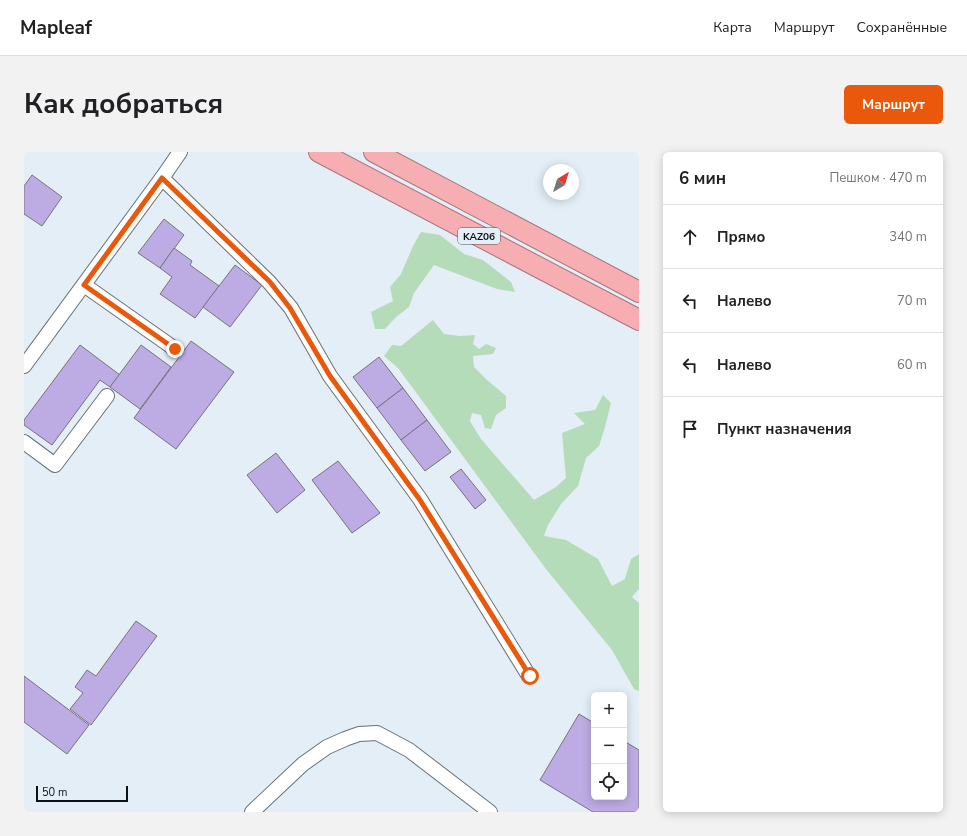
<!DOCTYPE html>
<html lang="ru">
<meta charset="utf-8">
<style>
body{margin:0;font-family:"Nunito Sans",sans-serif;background:#f2f2f2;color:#202124}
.controls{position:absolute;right:12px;bottom:12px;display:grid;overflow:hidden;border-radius:6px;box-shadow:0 2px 10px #0003}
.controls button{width:36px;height:36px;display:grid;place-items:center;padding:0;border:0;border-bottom:1px solid #e0e0e0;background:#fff;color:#202124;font:20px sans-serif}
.compass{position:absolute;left:519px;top:12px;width:36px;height:36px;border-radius:50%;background:#fff;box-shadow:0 2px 10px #0003;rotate:38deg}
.scale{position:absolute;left:12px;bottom:10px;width:92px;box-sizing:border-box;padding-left:4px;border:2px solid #0f1215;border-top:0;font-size:11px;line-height:14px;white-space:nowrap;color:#0f1215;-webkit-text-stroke:3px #e3eef6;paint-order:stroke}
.stop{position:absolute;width:12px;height:12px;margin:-9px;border:3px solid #ea580c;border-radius:50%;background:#fff}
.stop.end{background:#ea580c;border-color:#fff;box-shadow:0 1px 4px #0008}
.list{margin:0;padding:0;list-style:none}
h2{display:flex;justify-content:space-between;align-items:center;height:52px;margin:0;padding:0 16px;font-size:17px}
h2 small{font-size:13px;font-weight:400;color:#757577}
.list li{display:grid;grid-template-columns:26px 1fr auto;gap:12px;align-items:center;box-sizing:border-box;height:64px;padding:0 16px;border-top:1px solid #e0e0e0}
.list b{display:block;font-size:15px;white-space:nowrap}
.list em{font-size:13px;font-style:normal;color:#757577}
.icon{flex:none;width:22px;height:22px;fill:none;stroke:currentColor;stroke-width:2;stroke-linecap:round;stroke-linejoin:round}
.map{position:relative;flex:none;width:615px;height:660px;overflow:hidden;border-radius:6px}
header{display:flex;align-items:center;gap:24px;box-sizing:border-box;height:56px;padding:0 20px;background:#fff;border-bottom:1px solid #e0e0e0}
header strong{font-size:19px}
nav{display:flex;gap:22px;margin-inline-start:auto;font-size:14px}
.intro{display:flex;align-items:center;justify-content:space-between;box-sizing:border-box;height:96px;padding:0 24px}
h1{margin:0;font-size:28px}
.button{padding:10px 18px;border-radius:6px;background:#ea580c;color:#fff;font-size:14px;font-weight:700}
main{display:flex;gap:24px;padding:0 24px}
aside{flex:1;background:#fff;border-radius:6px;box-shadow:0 2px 10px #0003}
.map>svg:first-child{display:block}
.green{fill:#b4dcb8}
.building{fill:#bdabe4;stroke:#76737d}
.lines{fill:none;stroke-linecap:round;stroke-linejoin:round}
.minor-casing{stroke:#687178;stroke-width:16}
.highway-casing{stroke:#a6777c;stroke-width:22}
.minor{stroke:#fff;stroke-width:14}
.highway{stroke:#f7aeb3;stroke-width:20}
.route{stroke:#ea580c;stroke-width:5}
.labels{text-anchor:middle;stroke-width:3;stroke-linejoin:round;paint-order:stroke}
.shield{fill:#e3eef6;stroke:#4f5458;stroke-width:1}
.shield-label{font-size:10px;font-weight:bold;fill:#0f1215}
</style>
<header>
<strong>Mapleaf</strong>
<nav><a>Карта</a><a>Маршрут</a><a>Сохранённые</a></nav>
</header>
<div class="intro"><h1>Как добраться</h1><a class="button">Маршрут</a></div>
<main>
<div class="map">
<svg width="615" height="660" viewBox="0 0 615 660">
<rect width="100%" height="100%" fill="#e3eef6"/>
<g class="green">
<path d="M 397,80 L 416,83 L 440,102 L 459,108 L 487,130 L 491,140 L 473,137 L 410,113 L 390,141 L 385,155 L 372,165 L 361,177 L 351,177 L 347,160 L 369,149 L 366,135 L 377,122 L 389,94 Z"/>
<path d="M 409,168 L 420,182 L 436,184 L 451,183 L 449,192 L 455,197 L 462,192 L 472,196 L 469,202 L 449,204 L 450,215 L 462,227 L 482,244 L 482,256 L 472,263 L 467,277 L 461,276 L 457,263 L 448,261 L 446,269 L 457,287 L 510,348 L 532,335 L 542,326 L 538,281 L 561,272 L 550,261 L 571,258 L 579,243 L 587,251 L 581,275 L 575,294 L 562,306 L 554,334 L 537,352 L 524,373 L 520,384 L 542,388 L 574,407 L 588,434 L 601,427 L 607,407 L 615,402 L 615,437 L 608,445 L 615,451 L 615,539 L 610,537 L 588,498 L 522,417 L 374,216 L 360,204 L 368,193 L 377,194 Z"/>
</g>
<g class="building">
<path d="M 8,23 L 38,45 L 18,74 L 0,62 L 0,34 Z"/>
<path d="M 140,67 L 160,83 L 136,116 L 114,101 Z"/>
<path d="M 150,96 L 168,109 L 166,113 L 195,134 L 171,166 L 136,142 L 148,125 L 136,116 Z"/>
<path d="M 211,113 L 238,133 L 206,175 L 179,155 Z"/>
<path d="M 167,189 L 210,220 L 152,297 L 110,266 Z"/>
<path d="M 56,193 L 96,223 L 86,235 L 76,228 L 28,293 L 0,273 L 0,268 Z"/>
<path d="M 117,193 L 147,215 L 116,257 L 86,235 Z"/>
<path d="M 355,205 L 379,236 L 353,256 L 329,225 Z"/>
<path d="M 379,236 L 403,268 L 377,288 L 353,256 Z"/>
<path d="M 403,268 L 427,300 L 401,319 L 377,288 Z"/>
<path d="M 252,301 L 281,338 L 253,361 L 223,323 Z"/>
<path d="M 314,309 L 356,361 L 328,381 L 288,328 Z"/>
<path d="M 437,317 L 462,348 L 451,357 L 426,325 Z"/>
<path d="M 112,469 L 133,484 L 67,573 L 46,557 L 59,541 L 51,535 L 63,518 L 72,524 Z"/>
<path d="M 0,524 L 65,573 L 43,602 L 0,570 Z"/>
<path d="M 555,562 L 570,571 L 570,645 L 600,645 L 600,589 L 615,598 L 615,660 L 569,660 L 516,628 Z"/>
</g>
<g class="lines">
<g class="minor-casing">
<g id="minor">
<path d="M 138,26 L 245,130 L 267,156 L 306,224 L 396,347 L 505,524"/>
<path d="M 60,133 L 151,197"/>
<path d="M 0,214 L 138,26 L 156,0"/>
<path d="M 0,290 L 31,313 L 83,244"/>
<path d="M 228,660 L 279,612 L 303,595 L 321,587 L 335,582 L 353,581 L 385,598 L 466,660"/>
</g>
</g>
<g class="highway-casing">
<g id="highway">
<path d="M 295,0 L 615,168"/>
<path d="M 350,0 L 615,140"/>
</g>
</g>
<use href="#minor" class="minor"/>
<use href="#highway" class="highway"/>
</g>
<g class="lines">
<path class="route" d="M 151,197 L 60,133 L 138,26 L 246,130 L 266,156 L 306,224 L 396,348 L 506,524"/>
</g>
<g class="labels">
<rect class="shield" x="434" y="76" width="42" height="16" rx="3"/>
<g class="shield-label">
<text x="455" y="88">KАZ06</text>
</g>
</g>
</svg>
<div class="controls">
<button>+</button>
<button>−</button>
<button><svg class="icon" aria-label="locate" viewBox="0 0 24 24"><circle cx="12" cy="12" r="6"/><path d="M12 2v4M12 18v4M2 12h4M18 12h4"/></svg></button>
</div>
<svg class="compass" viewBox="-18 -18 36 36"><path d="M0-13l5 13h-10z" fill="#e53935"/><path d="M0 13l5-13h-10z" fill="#757577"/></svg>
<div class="scale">50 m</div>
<div class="stop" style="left:506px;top:524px"></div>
<div class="stop end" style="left:151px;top:197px"></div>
</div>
<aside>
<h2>6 мин<small>Пешком · 470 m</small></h2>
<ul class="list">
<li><svg class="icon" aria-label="ahead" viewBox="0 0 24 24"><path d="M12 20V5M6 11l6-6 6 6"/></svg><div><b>Прямо</b></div><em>340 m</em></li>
<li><svg class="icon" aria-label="left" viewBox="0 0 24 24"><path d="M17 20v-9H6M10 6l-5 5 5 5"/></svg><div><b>Налево</b></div><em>70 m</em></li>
<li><svg class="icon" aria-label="left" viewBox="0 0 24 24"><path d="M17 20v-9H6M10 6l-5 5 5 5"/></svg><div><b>Налево</b></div><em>60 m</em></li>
<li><svg class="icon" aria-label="arrive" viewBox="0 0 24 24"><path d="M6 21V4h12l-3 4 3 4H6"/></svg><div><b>Пункт назначения</b></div></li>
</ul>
</aside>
</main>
